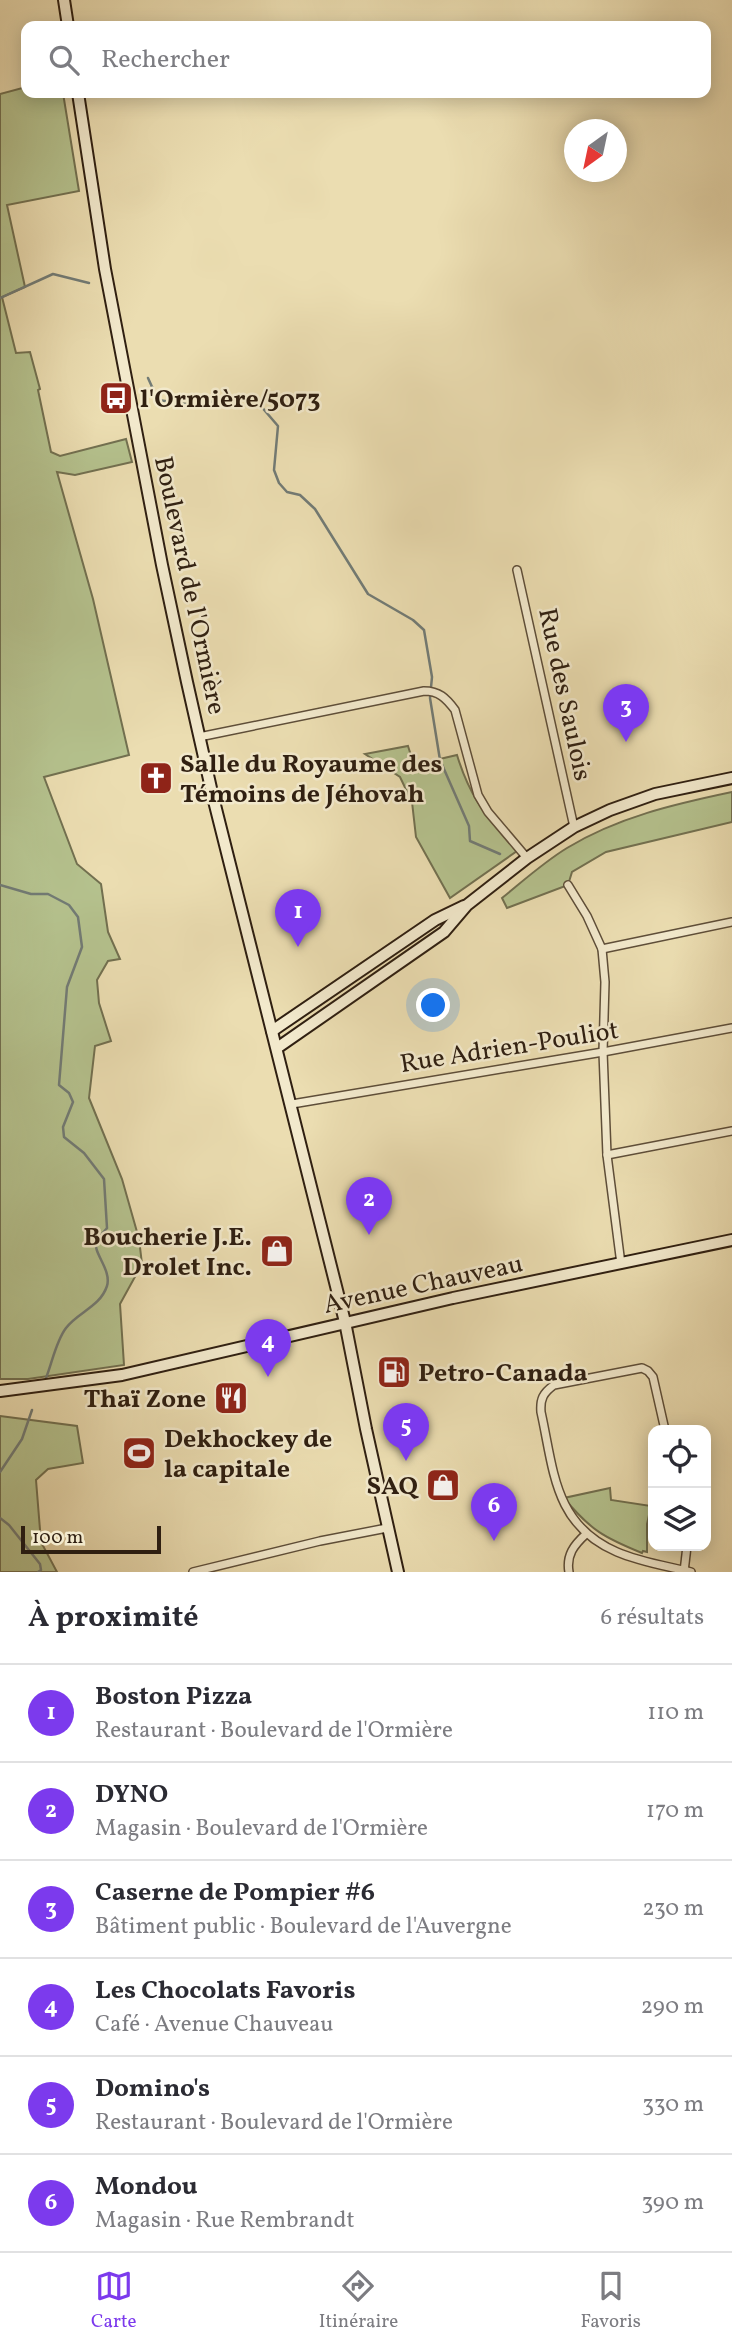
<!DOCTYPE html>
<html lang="fr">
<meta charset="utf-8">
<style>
body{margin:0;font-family:Vollkorn,serif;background:#f7f7f7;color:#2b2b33}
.controls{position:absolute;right:21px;bottom:21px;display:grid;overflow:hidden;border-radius:14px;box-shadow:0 4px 18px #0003}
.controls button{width:63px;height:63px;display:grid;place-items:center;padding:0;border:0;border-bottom:2px solid #e1e1e2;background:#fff;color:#2b2b33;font:35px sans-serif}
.compass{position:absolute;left:564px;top:119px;width:63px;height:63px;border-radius:50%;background:#fff;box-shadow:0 4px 18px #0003;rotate:213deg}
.scale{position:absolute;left:21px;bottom:18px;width:140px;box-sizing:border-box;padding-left:7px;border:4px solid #2f1f11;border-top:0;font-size:19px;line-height:24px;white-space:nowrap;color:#2f1f11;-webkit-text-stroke:5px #f2e9cc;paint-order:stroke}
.you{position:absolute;left:434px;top:1006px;width:24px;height:24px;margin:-18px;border:5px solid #fff;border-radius:50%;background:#1a73e8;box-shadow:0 0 0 10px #1a73e833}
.badge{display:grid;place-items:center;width:46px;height:46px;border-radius:50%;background:#7c3aed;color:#fff;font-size:23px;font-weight:700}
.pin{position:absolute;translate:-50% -58px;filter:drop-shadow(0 2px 4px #0008)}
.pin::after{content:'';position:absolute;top:37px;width:24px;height:21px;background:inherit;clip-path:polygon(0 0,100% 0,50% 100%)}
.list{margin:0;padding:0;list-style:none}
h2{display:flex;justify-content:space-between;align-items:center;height:91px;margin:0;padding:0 28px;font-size:30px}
h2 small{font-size:23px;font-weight:400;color:#7c7c81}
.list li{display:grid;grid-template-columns:46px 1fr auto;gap:21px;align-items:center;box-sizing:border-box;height:98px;padding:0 28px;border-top:2px solid #e1e1e2}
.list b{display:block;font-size:26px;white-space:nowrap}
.list p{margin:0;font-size:23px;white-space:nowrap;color:#7c7c81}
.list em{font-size:23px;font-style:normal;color:#7c7c81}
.icon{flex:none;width:38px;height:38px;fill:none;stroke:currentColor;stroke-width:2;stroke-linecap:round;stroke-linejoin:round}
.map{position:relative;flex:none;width:732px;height:1572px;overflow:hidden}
.search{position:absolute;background:#fff;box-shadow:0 4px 18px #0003;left:21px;right:21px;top:21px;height:77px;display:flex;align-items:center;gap:18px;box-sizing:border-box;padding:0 24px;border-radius:14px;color:#7c7c81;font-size:26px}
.sheet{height:679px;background:#fff}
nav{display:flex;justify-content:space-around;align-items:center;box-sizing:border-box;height:98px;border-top:2px solid #e1e1e2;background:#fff;font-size:19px;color:#7c7c81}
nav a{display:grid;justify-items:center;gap:4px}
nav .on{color:#7c3aed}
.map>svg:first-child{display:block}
.green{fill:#b5c28e;stroke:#727050;stroke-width:2}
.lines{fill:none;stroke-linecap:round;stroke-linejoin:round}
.stream{stroke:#727b75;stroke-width:2.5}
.street-casing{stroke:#5e4e39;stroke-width:10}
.secondary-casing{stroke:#2f1f11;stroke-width:14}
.street{stroke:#f2e9cc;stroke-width:7}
.secondary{stroke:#f2e9cc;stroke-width:10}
.labels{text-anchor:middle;stroke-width:5;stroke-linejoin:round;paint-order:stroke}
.poi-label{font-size:26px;font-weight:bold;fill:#2f1f11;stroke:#f2e9cc;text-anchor:start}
.street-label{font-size:26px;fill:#2f1f11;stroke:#f2e9cc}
</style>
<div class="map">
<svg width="732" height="1572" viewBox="0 0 732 1572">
<rect width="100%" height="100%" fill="#ebddb1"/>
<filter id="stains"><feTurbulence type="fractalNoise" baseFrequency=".00286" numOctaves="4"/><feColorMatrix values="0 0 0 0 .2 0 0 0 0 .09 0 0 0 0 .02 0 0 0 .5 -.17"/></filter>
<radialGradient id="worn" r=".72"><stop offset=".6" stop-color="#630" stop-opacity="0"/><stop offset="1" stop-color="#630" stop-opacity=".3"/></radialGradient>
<g class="green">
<path d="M 26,87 L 26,93 L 63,93 L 79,191 L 7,205 L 25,287 L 2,297 L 16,353 L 30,352 L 40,389 L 38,390 L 51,452 L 60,456 L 126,439 L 132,462 L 75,475 L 57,472 L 93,599 L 129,755 L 44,777 L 77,864 L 101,884 L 108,932 L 120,959 L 108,961 L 97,980 L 99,1003 L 111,1041 L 95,1046 L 89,1098 L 122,1179 L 139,1239 L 142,1264 L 120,1304 L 124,1365 L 28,1379 L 0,1379 L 0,94 Z"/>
<path d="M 408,746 L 414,765 L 457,755 C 471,801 487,815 517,851 L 450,898 L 416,837 L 412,802 L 400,777 L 365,754 Z"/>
<path d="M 732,792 L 732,822 L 606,852 L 572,872 L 568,885 L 507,908 L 502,898 C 523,881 544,862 567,848 C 618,817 675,804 732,792 Z"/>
<path d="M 0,1416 L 77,1426 L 83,1463 L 48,1469 L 36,1480 L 41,1542 L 57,1572 L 0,1572 Z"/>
<path d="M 610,1488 L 611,1500 L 651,1506 L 647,1524 L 647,1552 L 643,1551 L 642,1553 C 605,1538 590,1530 564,1498 Z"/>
</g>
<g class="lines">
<g class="stream">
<path d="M 0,298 L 53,274 L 89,283"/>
<path d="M 148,378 L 158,400 L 186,404 L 254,398 L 278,426 L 274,470 L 279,483 L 287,492 L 300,495 L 315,509 L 368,594 L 413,620 L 424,630 L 432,677 L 430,698 L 440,760 L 469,826 L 470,841 L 500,854"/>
<path d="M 0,885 L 31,894 L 48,894 L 69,905 L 78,917 L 82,947 L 67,987 L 59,1085 L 69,1093 L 73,1102 L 63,1127 L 64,1137 L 84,1153 L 104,1179 L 107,1228 C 104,1232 99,1236 97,1241 C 91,1251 112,1269 107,1286 C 100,1307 78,1312 66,1328 C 56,1341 52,1363 46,1378"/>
<path d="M 0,1472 L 22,1439 L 32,1410"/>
<path d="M 0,1518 L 9,1525 L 40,1564 L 41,1570 L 38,1572"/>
</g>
<g class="street-casing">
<g id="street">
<path d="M 517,570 L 574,827"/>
<path d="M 199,737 L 424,691 C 439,691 446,698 455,710 L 478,795 L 488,812 L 527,858"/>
<path d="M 568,885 L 587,916 L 602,949 L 605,982 L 603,1052 L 607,1155 L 621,1264"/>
<path d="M 602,949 L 732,922"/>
<path d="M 292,1104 L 603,1052 L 732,1028"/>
<path d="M 607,1155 L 732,1131"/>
<path d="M 665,1430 L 653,1377 L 648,1371 L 642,1368 L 554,1385 C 543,1393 540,1399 541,1412 C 554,1471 554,1525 617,1552 C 640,1562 667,1566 691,1572"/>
<path d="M 193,1572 L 320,1541 L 387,1528"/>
<path d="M 569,1572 C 566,1555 574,1545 586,1534"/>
<path d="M 684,1572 L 687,1546"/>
</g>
</g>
<g class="secondary-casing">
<g id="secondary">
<path d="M 64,0 L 68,26"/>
<path d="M 78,93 L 105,269 L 162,565 L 187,682 L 213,797 L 345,1322 L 366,1429 L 398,1572"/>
<path d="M 272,1031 L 435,920 L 464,906"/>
<path d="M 277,1048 L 444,932 L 467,905 L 527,858 L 574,827 L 610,810 L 655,794 L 732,778"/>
<path d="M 0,1391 L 122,1375 L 453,1298 L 732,1240"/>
</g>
</g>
<use href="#street" class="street"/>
<use href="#secondary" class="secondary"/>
</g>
<defs>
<g id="bus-square" transform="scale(1.75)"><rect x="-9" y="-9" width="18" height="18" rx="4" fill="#8f2418" stroke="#f2e9cc"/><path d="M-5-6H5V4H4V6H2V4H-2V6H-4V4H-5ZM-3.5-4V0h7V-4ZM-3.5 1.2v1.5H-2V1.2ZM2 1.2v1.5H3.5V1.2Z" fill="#fff"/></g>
<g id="church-square" transform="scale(1.75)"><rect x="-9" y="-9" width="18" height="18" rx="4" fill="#8f2418" stroke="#f2e9cc"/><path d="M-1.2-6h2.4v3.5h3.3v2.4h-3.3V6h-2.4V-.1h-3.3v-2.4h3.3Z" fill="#fff"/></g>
<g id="shop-square" transform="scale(1.75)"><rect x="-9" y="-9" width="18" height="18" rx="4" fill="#8f2418" stroke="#f2e9cc"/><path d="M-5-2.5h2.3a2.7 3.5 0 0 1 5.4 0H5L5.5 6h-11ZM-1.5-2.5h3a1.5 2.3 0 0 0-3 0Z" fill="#fff"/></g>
<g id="fuel-square" transform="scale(1.75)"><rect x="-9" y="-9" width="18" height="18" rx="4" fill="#8f2418" stroke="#f2e9cc"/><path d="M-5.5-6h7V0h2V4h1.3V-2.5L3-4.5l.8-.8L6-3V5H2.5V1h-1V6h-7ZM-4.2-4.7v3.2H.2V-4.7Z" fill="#fff"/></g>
<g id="restaurant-square" transform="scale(1.75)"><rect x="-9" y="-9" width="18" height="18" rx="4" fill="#8f2418" stroke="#f2e9cc"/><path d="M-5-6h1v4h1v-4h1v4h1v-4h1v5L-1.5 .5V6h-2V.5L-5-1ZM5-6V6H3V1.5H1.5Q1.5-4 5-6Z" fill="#fff"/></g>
<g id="stadium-square" transform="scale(1.75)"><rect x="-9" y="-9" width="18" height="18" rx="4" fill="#8f2418" stroke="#f2e9cc"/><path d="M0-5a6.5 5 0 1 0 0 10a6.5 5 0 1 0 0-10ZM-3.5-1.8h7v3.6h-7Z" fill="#fff"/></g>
</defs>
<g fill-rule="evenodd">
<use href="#bus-square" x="116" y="398"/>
<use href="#church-square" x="156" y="778"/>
<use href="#shop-square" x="277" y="1251"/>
<use href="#fuel-square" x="394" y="1372"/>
<use href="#restaurant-square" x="231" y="1398"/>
<use href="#stadium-square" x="139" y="1453"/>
<use href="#shop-square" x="443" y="1485"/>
</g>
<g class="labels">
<g class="poi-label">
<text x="140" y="407">l'Ormière/5073</text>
<text x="180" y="772">Salle du Royaume des<tspan x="180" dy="30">Témoins de Jéhovah</tspan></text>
<text x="252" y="1245" text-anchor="end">Boucherie J.E.<tspan x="252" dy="30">Drolet Inc.</tspan></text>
<text x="418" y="1381">Petro-Canada</text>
<text x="206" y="1407" text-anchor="end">Thaï Zone</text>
<text x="164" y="1447">Dekhockey de<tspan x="164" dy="30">la capitale</tspan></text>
<text x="418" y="1494" text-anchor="end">SAQ</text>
</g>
<g class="street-label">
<text transform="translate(191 585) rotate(78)" y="9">Boulevard de l'Ormière</text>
<text transform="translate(566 694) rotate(78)" y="9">Rue des Saulois</text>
<text transform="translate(509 1046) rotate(-9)" y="9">Rue Adrien-Pouliot</text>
<text transform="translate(423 1283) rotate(-12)" y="9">Avenue Chauveau</text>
</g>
</g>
<rect width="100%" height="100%" filter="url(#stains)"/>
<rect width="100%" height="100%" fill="url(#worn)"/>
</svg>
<div class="controls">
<button><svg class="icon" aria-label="locate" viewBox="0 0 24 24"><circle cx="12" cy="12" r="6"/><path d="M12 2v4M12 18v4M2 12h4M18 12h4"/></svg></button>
<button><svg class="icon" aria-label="layers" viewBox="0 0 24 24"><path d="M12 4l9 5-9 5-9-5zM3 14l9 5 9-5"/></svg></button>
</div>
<svg class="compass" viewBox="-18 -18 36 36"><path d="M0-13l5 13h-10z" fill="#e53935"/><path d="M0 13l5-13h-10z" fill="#7c7c81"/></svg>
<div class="scale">100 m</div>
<div class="you"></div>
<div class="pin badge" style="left:298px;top:947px">1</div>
<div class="pin badge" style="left:369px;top:1235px">2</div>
<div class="pin badge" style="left:626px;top:742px">3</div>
<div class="pin badge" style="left:268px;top:1377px">4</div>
<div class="pin badge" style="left:406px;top:1461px">5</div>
<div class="pin badge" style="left:494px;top:1541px">6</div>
<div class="search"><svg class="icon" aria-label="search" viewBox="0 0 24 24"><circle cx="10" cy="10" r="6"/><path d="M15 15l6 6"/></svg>Rechercher</div>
</div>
<section class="sheet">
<h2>À proximité<small>6 résultats</small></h2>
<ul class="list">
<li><span class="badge">1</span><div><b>Boston Pizza</b><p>Restaurant · Boulevard de l'Ormière</p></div><em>110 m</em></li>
<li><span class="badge">2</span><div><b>DYNO</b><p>Magasin · Boulevard de l'Ormière</p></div><em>170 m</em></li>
<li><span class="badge">3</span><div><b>Caserne de Pompier #6</b><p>Bâtiment public · Boulevard de l'Auvergne</p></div><em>230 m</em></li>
<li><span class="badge">4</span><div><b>Les Chocolats Favoris</b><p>Café · Avenue Chauveau</p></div><em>290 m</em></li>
<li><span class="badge">5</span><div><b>Domino's</b><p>Restaurant · Boulevard de l'Ormière</p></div><em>330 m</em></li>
<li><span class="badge">6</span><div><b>Mondou</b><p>Magasin · Rue Rembrandt</p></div><em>390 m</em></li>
</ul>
</section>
<nav>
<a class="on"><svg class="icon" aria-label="map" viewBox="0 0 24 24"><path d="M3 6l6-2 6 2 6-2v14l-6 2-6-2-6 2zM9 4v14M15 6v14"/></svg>Carte</a>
<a><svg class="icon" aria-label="directions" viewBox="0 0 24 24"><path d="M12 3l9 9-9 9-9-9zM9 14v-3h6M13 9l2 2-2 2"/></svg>Itinéraire</a>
<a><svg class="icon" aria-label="saved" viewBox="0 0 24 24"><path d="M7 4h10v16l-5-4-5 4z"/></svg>Favoris</a>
</nav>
